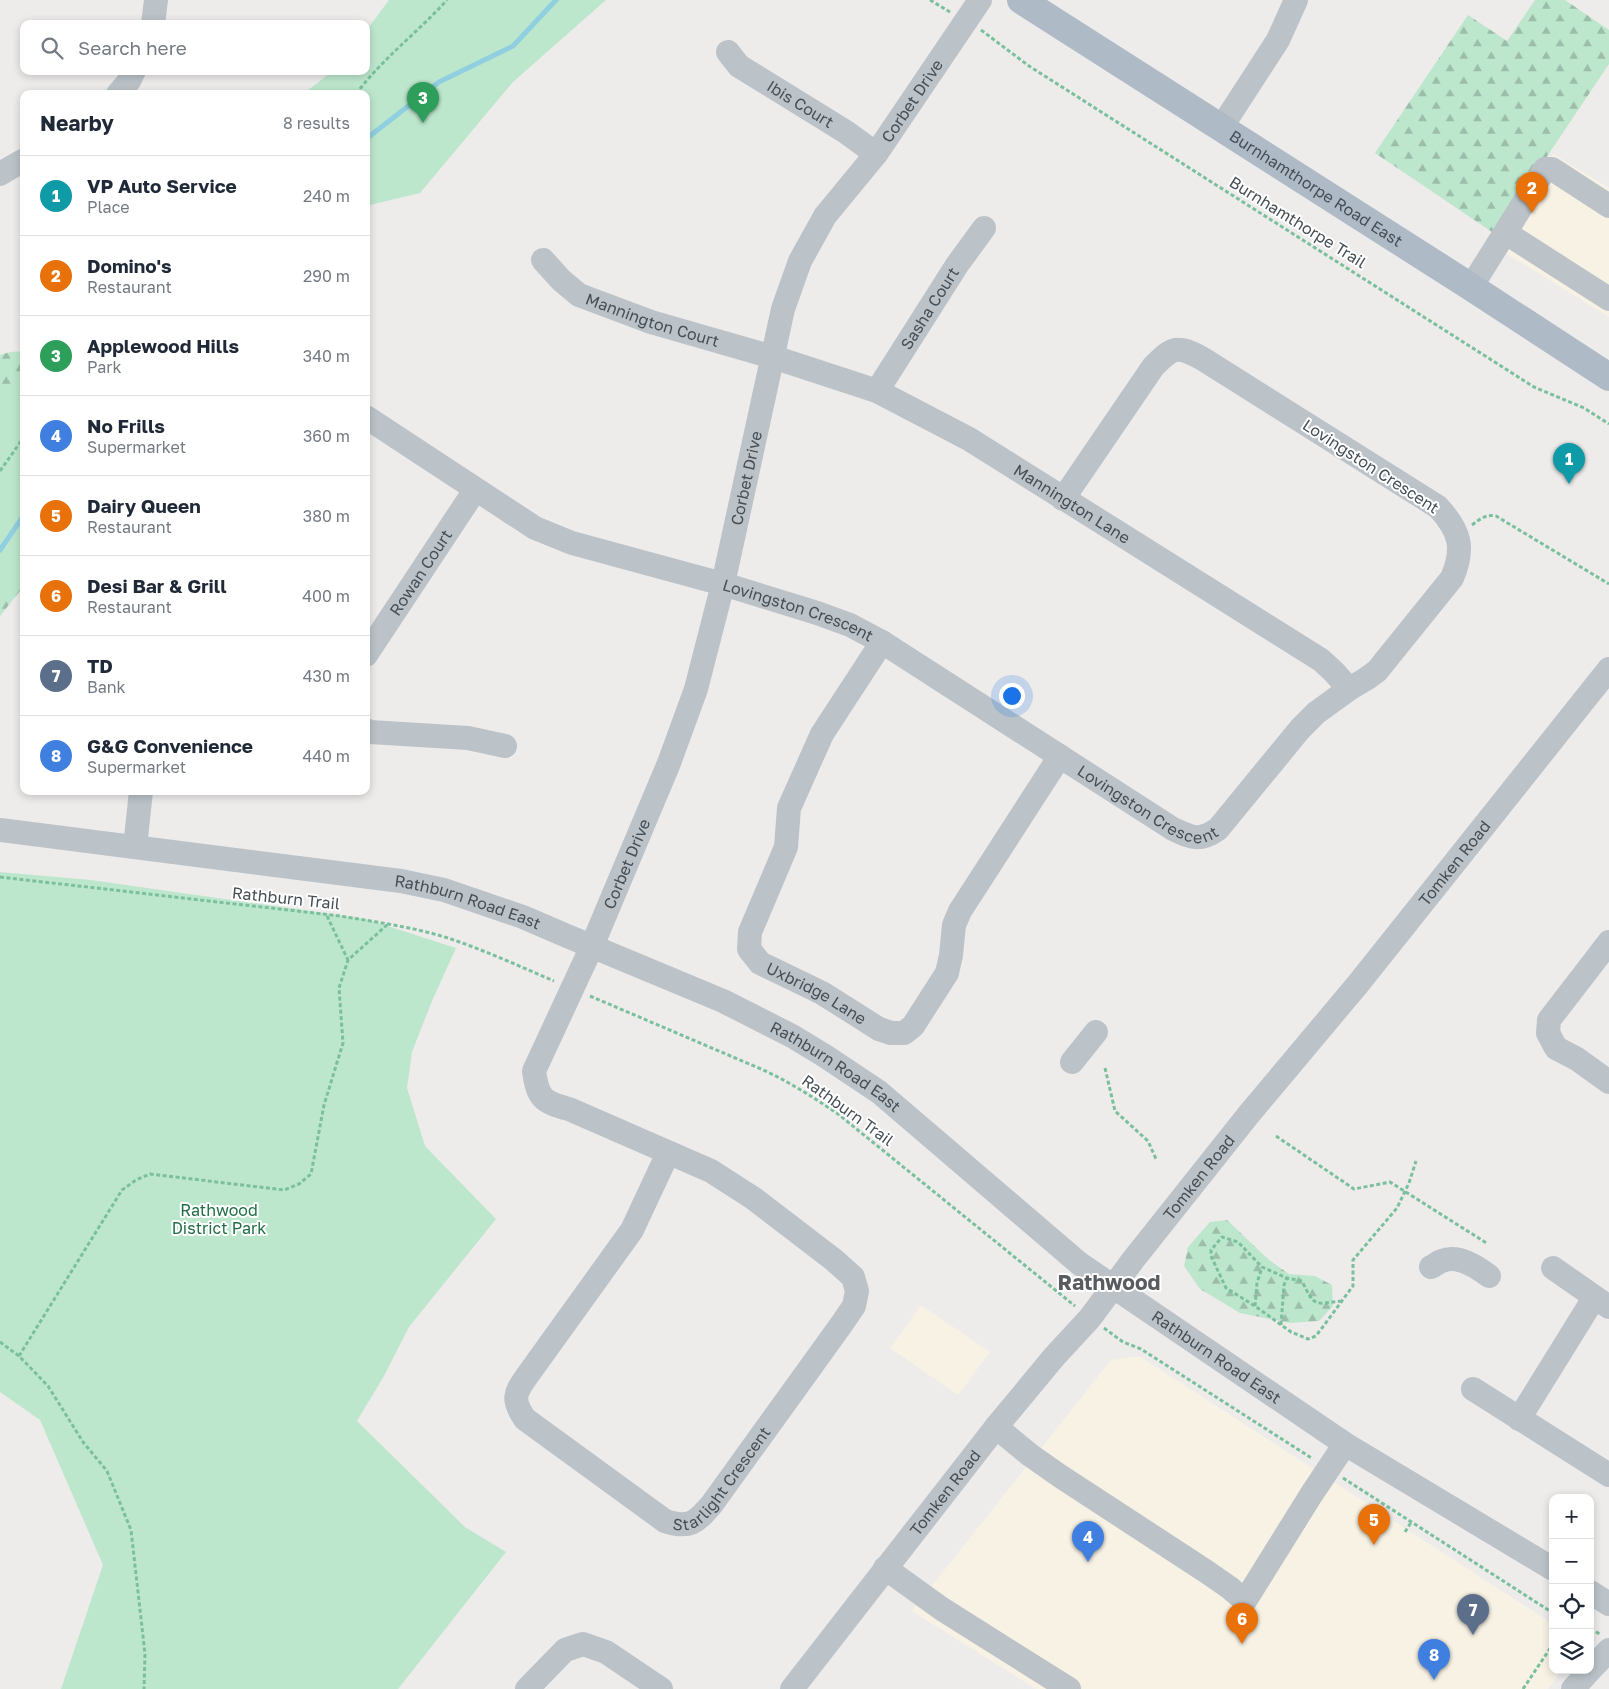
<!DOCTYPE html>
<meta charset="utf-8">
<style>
body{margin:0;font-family:"Golos Text",sans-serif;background:#f2f2f3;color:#1f2937}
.controls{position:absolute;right:15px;bottom:15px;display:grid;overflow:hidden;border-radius:10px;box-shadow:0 2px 8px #0003}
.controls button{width:45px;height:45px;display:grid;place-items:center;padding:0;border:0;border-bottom:1px solid #e0e1e3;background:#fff;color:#1f2937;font:25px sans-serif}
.you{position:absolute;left:1011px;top:695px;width:18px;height:18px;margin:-12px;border:4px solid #fff;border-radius:50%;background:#1a73e8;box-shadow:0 0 0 8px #1a73e833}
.badge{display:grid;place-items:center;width:32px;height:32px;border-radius:50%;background:#111827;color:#fff;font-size:16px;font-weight:700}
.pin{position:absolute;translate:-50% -41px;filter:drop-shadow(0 1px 2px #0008)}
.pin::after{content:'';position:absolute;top:26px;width:18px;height:15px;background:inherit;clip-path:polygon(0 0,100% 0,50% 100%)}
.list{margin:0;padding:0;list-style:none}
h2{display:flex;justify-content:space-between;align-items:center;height:65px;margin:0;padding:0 20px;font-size:21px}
h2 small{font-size:16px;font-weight:400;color:#747a83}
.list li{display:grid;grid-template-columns:32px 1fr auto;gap:15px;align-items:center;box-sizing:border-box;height:80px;padding:0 20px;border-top:1px solid #e0e1e3}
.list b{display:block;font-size:19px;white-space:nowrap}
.list p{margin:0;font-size:16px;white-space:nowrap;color:#747a83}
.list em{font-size:16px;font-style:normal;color:#747a83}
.icon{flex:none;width:28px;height:28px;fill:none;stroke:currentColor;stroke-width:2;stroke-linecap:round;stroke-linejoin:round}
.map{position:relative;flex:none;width:1609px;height:1689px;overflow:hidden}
.search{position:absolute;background:#fff;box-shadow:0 2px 8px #0003;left:20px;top:20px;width:350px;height:55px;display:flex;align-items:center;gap:12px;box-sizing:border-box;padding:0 18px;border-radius:10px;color:#747a83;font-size:19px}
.panel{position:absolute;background:#fff;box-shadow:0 2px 8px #0003;left:20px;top:90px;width:350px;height:705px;border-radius:10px}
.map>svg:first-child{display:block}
.commercial{fill:#f8f2e5}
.forest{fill:url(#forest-firs)}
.park{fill:#bde7cd}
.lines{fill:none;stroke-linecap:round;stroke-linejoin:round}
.stream{stroke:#90cfdf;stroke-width:5}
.path{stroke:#7ac09d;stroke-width:3;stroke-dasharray:4 2.5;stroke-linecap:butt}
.minor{stroke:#bbc3c9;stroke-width:24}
.major{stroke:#aebbc7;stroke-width:28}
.labels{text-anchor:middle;stroke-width:4;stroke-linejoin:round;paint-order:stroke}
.street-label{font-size:16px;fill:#464e56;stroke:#fff}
.park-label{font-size:16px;fill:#216d46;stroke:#fff}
.district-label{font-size:21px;font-weight:bold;fill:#595c5f;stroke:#fff}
</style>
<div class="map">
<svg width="1609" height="1689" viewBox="0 0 1609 1689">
<defs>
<pattern id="forest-firs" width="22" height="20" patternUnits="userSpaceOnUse" patternTransform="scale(1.25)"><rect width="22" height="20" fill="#bde7cd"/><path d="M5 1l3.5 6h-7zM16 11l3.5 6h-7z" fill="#9bbda9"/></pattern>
</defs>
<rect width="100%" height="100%" fill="#eeebeb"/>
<g class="commercial">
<path d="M 1553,154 L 1609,188 L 1609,317 L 1493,245 Z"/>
<path d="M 921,1305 L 990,1352 L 958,1395 L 890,1348 Z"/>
<path d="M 1139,1356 L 1553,1624 L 1553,1670 L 1562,1670 L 1548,1689 L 1036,1689 L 912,1611 L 1111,1360 Z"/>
</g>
<g class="forest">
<path d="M 1535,0 L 1565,0 L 1609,30 L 1609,64 L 1495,234 L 1375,153 L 1468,15 L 1507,41 Z"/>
<path d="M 24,351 L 24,586 L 0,616 L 0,355 L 10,352 Z"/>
<path d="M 1227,1220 L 1268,1259 L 1289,1274 L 1315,1276 L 1332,1285 L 1333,1306 L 1319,1321 L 1290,1323 L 1240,1313 L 1200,1289 L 1184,1266 L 1188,1247 L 1210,1222 Z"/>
</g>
<g class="park">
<path d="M 389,0 L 606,0 L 513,82 L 420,193 L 366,206 L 366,94 L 303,94 L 333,71 L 366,71 L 366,31 Z"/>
<path d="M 24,379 L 24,567 L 0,596 L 0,408 Z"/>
<path d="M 0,872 L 91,880 L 366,919 L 456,948 L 432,1001 L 412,1052 L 407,1088 L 425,1146 L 496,1219 L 409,1327 L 384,1376 L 357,1421 L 465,1527 L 506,1552 L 398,1689 L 61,1689 L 103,1565 L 40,1420 L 0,1392 Z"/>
</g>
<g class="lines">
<g class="stream">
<path d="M 366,139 L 439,82 L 513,46 L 556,0"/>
<path d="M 0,550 L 24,515"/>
</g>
<g class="path">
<path d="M 930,0 L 950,12"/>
<path d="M 981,30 L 1029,66 L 1534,387 L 1584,408 L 1609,424"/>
<path d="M 356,94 C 382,59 418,32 447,0"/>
<path d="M 0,471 L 24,437"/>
<path d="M 1472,525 C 1480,519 1486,514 1496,516 L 1609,584"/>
<path d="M 0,877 L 340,916 C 376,922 413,927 448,938 C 484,950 519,966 554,981"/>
<path d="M 327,916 L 348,960"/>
<path d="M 590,996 L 761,1069 C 788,1081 813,1097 838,1114 L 1075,1306"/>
<path d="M 1105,1068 L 1115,1111 L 1148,1141 L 1156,1159"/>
<path d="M 1276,1136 L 1354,1189 L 1390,1182 L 1488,1244"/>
<path d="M 1342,1301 C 1314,1304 1315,1308 1302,1281 L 1287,1278 L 1262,1267 L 1238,1242 L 1222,1237 L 1211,1250 L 1211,1256 L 1226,1288 L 1255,1306 L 1291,1332 L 1308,1339 L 1316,1336 L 1353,1286 L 1353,1260 L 1397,1208 L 1409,1183 L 1416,1161"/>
<path d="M 1255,1306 L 1257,1283 L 1262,1267"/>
<path d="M 1281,1325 L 1284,1285 L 1287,1278"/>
<path d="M 1104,1328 L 1123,1342 L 1141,1349 L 1313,1459"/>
<path d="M 0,1342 L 19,1356 L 48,1386 L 83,1442 L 107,1471 L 131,1530 L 145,1654 L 144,1689"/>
<path d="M 19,1356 L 122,1190 L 136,1180 L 150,1174 L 284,1190 L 299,1184 L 311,1174 L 324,1105 L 343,1043 L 339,988 L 348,960 L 388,924"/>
<path d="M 1343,1478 L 1553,1613"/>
<path d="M 1405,1532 L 1412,1521"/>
<path d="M 1590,1629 L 1600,1634"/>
<path d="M 1523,1689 L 1553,1644"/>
</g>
<g class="minor">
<path d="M 153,24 L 156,0"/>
<path id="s1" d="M 728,52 L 739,66 L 846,132 L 876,154"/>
<path d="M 118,94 L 129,81 L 134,71"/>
<path d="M 1221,128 L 1278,40 L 1296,0"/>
<path d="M 0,174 L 24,160"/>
<path d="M 1506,233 L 1609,299"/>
<path id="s2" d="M 543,260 L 561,280 L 579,295 L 651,322 L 773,357 L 877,391 L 969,439 L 1321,660 L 1334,672 L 1349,689"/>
<path d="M 1471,287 L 1545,169 L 1552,169 L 1609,206"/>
<path id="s3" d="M 877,391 L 957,265 L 984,228"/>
<path id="s4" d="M 366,417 L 535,528 L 572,543 L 723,584 L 817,613 L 850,625 L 882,642 L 1173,829 C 1193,838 1199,842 1218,829 L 1300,729 L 1316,713 L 1349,689 L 1366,679 L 1377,671 L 1452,578 C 1465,548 1460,531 1438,507 L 1203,359 C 1178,345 1173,346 1153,367 L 1063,499"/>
<path id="s5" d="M 882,642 L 822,734 L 789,808 L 786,847 L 750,932 L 749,949 L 760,963 L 822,993 L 879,1029 L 891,1033 L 904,1033 L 913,1026 L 947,973 L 951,955 L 954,925 L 960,911 L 1060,756"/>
<path id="s6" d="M 366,655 L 475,490"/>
<path d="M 366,730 L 370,732 L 468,738 L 505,746"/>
<path id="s7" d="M 0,830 L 401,881 L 444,890 L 523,917 L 567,936 L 723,1001 L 792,1036 L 825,1056 L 879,1092 L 1080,1264 L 1345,1444 L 1553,1569"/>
<path d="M 135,847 L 141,791"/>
<path d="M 1609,942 L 1549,1020 L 1548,1033 L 1556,1048 L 1577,1059 L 1609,1082"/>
<path d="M 1072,1062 L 1096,1032"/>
<path id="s8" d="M 668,1153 L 632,1230 L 527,1376 C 514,1394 512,1400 525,1419 L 665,1521 C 689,1529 696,1523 712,1504 L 841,1325 L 854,1306 L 857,1291 L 853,1277 L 834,1260 L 753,1198 L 711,1171 L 569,1109 C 543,1102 538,1099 534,1071 L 592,946 L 669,763 L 696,689 L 723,584 L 783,309 L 800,261 L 825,216 L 876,154 L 980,0"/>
<path d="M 1431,1267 C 1435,1265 1438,1262 1442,1261 C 1458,1254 1477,1267 1489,1276"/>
<path d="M 1553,1268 L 1609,1307"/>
<path d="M 1473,1389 L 1609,1475"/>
<path d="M 1519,1419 L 1594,1298"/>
<path d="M 996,1427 L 1030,1455 L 1060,1476 L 1207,1572 L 1230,1588 L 1245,1601 L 1311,1495 L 1345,1444"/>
<path d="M 885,1568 L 942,1609 L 1069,1689"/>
<path d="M 1590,1592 L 1609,1604"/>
<path d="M 1590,1670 L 1609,1650"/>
<path d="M 527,1689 L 565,1650 L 583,1644 L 606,1652 L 661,1689"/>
<path id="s9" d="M 792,1689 L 996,1427 L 1054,1357 L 1090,1318 L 1133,1260 L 1249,1114 L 1358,984 L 1609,669"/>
<path d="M 1573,1689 L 1590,1670"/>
</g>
<path class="major" id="s10" d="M 1021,0 L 1471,287 L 1609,377"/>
</g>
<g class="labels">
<g class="street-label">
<text dy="6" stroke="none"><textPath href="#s8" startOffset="2256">Corbet Drive</textPath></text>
<text dy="6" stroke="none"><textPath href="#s1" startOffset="90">Ibis Court</textPath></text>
<text dy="6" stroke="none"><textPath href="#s10" startOffset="350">Burnhamthorpe Road East</textPath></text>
<text transform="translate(1298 222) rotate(32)" y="6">Burnhamthorpe Trail</text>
<text dy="6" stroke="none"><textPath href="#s3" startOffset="98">Sasha Court</textPath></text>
<text dy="6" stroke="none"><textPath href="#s2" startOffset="128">Mannington Court</textPath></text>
<text transform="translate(1371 466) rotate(33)" y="6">Lovingston Crescent</text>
<text dy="6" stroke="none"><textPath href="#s8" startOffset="1836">Corbet Drive</textPath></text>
<text dy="6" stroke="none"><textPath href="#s2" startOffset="589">Mannington Lane</textPath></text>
<text dy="6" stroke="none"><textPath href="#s6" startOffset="99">Rowan Court</textPath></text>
<text dy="6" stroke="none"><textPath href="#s4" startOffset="478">Lovingston Crescent</textPath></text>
<text dy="6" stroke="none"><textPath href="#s4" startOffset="882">Lovingston Crescent</textPath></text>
<text dy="6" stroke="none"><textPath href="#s9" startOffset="1059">Tomken Road</textPath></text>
<text dy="6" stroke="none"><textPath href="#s8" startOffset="1431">Corbet Drive</textPath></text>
<text transform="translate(286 898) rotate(6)" y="6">Rathburn Trail</text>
<text dy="6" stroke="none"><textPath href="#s7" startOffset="474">Rathburn Road East</textPath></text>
<text dy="6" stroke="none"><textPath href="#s5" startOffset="421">Uxbridge Lane</textPath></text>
<text dy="6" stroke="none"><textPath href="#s7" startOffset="879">Rathburn Road East</textPath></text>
<text transform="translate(848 1110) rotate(36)" y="6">Rathburn Trail</text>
<text dy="6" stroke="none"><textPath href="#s9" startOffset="654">Tomken Road</textPath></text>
<text dy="6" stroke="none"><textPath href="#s7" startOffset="1359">Rathburn Road East</textPath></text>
<text dy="6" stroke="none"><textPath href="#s8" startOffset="564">Starlight Crescent</textPath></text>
<text dy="6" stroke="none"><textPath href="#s9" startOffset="249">Tomken Road</textPath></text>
</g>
<g class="park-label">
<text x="219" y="1216">Rathwood<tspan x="219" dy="18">District Park</tspan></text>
</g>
<g class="district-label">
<text x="1109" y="1290">Rathwood</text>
</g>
</g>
</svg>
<div class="controls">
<button>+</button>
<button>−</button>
<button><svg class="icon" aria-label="locate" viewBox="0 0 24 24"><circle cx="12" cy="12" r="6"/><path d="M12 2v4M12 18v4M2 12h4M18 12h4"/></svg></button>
<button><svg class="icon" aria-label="layers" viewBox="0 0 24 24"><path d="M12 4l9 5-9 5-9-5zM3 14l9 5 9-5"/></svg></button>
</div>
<div class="you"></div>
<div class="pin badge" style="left:1569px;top:484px;background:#0f9aa8">1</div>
<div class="pin badge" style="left:1532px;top:213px;background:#e8710a">2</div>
<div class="pin badge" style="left:423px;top:123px;background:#2e9e5b">3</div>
<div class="pin badge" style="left:1088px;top:1562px;background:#3f7fe0">4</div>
<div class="pin badge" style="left:1374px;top:1545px;background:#e8710a">5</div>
<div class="pin badge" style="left:1242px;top:1644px;background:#e8710a">6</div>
<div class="pin badge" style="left:1473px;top:1635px;background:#5c6f8a">7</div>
<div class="pin badge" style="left:1434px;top:1680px;background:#3f7fe0">8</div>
<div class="search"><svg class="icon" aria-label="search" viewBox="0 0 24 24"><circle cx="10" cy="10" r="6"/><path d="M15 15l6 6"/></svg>Search here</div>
<section class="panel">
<h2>Nearby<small>8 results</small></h2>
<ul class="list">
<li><span class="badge" style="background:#0f9aa8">1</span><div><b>VP Auto Service</b><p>Place</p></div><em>240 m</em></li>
<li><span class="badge" style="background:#e8710a">2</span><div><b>Domino's</b><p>Restaurant</p></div><em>290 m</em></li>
<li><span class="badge" style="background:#2e9e5b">3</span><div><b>Applewood Hills</b><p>Park</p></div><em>340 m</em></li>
<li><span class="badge" style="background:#3f7fe0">4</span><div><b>No Frills</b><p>Supermarket</p></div><em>360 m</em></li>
<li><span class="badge" style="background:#e8710a">5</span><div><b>Dairy Queen</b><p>Restaurant</p></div><em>380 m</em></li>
<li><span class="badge" style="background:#e8710a">6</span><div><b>Desi Bar &amp; Grill</b><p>Restaurant</p></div><em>400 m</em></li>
<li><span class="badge" style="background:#5c6f8a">7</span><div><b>TD</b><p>Bank</p></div><em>430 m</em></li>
<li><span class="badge" style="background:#3f7fe0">8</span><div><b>G&amp;G Convenience</b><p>Supermarket</p></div><em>440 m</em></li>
</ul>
</section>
</div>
